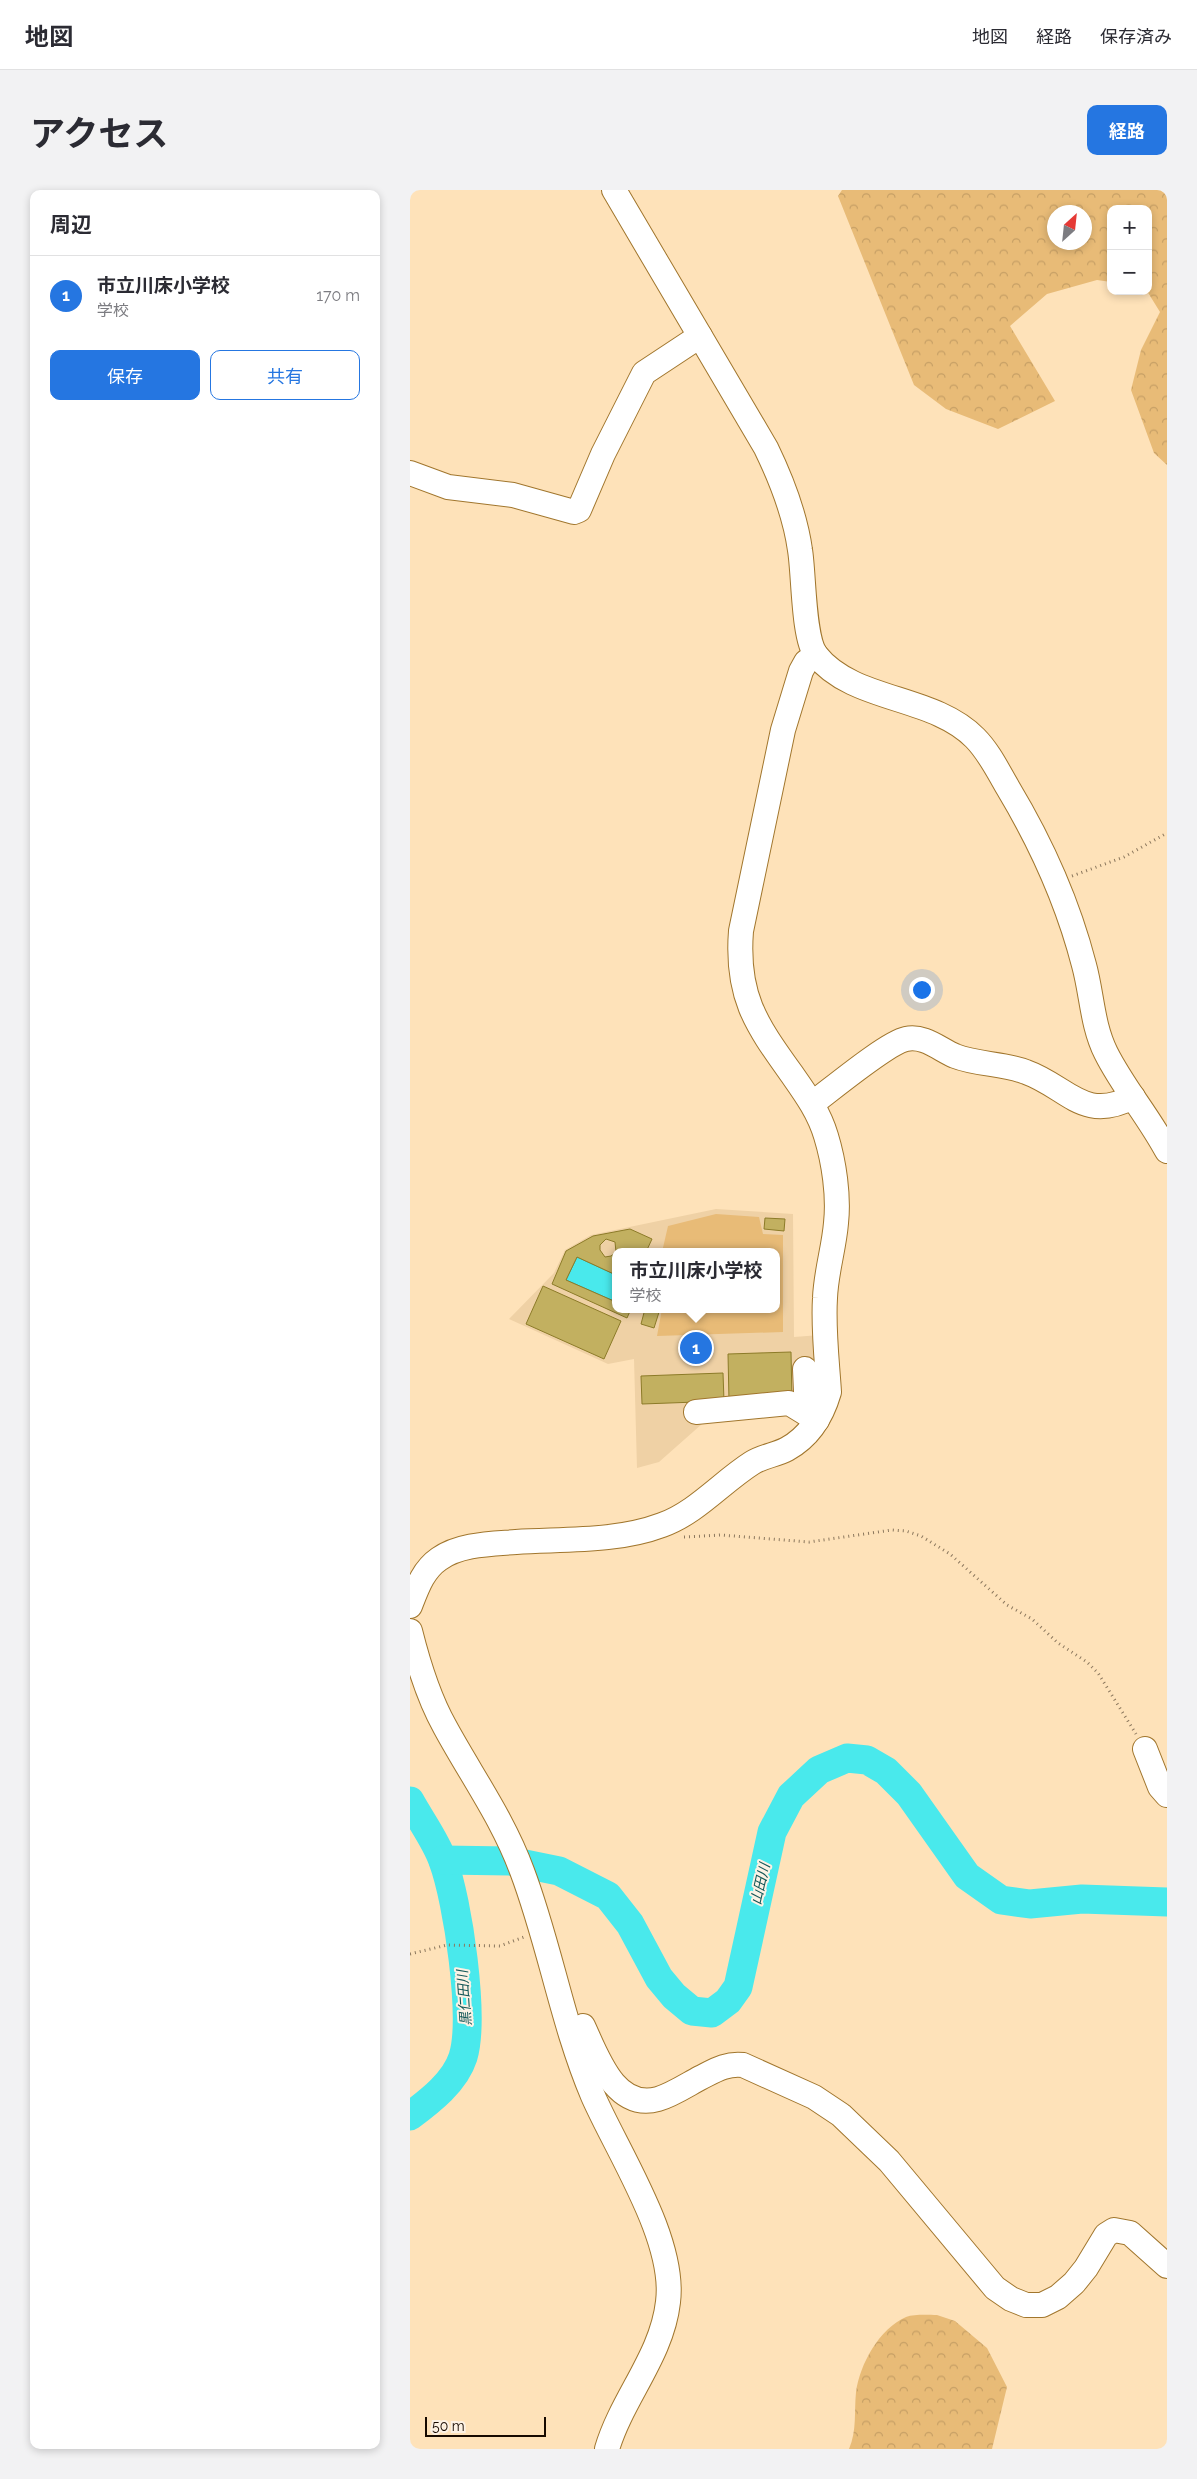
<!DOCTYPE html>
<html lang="ja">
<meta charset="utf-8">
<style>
body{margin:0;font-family:Raleway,"Noto Sans JP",sans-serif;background:#f2f2f3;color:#2b2b33}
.controls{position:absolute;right:15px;top:15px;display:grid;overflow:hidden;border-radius:10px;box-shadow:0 2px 8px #0003}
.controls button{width:45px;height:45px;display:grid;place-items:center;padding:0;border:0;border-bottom:1px solid #e1e1e2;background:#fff;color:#2b2b33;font:25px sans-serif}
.compass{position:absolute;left:637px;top:15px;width:45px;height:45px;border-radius:50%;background:#fff;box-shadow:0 2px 8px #0003;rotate:27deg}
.scale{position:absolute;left:15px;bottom:12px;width:121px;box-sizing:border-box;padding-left:5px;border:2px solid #170a00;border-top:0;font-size:14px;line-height:18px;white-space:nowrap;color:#170a00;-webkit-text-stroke:4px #fcf2e5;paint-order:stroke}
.you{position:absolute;left:511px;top:799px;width:18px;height:18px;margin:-12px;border:4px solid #fff;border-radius:50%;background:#1a73e8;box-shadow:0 0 0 8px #1a73e833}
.badge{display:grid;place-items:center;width:32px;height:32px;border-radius:50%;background:#2576e1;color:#fff;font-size:16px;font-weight:700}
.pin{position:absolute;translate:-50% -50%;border:2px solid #fff;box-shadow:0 1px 5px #0006}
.popup{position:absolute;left:202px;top:1058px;width:168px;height:65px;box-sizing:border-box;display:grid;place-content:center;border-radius:10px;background:#fff;filter:drop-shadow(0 1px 4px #0005);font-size:16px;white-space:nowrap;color:#7c7c81}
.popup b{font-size:19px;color:#2b2b33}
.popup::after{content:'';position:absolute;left:50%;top:100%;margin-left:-10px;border:10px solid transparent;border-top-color:#fff}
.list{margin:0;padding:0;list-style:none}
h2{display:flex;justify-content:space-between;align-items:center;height:65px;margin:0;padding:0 20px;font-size:21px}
h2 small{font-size:16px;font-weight:400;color:#7c7c81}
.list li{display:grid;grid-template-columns:32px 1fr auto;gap:15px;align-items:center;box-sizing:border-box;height:80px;padding:0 20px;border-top:1px solid #e1e1e2}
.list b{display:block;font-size:19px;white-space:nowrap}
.list p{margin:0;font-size:16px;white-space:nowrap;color:#7c7c81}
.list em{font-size:16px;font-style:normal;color:#7c7c81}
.actions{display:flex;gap:10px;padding:15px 20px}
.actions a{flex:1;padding:11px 0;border:1px solid #2576e1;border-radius:10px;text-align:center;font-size:18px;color:#2576e1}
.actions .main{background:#2576e1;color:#fff}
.map{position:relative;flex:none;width:757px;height:2259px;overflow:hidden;border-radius:10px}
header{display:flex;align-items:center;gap:30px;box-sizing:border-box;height:70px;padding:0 25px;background:#fff;border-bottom:1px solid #e1e1e2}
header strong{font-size:24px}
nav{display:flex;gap:28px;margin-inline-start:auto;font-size:18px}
.intro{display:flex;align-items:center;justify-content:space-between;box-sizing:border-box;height:120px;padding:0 30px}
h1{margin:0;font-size:35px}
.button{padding:12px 22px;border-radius:10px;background:#2576e1;color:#fff;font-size:18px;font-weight:700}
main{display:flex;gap:30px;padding:0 30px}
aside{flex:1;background:#fff;border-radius:10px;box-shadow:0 2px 8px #0003}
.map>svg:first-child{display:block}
.built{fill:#efd1a5;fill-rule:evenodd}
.grass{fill:#e8bb77}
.forest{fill:url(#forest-crowns);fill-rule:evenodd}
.water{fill:#49e9ec;stroke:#3aa6a5}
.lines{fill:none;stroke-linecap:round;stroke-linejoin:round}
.river{stroke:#49e9ec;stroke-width:29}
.building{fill:#c2b060;stroke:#8c7b28}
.minor-casing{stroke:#a1762d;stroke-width:26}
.path{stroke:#8b775d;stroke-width:3;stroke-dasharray:1 4;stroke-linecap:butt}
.minor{stroke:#fff;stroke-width:24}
.labels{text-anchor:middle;stroke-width:4;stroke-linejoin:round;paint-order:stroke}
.water-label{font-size:14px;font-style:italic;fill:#145758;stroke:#fcf2e5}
</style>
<header>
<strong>地図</strong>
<nav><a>地図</a><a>経路</a><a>保存済み</a></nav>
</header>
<div class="intro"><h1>アクセス</h1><a class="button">経路</a></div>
<main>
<aside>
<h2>周辺<small></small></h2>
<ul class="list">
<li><span class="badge">1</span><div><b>市立川床小学校</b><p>学校</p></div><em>170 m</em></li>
</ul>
<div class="actions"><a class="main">保存</a><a>共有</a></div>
</aside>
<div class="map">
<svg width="757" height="2259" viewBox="0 0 757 2259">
<defs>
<pattern id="forest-crowns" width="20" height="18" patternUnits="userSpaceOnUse" patternTransform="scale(1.25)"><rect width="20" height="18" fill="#e8bb77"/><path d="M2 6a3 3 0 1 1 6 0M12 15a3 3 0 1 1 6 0" fill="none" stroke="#c69f65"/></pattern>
</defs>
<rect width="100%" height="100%" fill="#fee2b9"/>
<path class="built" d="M 306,1019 L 383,1024 L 384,1147 L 410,1145 L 410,1205 L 373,1216 L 301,1226 L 249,1272 L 227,1278 L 224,1169 L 198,1174 L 99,1129 L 144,1083 L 155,1060 L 181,1045 ZM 206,1062 L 366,1062 L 366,1119 L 206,1119 Z"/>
<path class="grass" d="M 306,1024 L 349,1027 L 353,1044 L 373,1045 L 373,1142 L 247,1146 L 252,1119 L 366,1119 L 366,1062 L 252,1062 L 258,1036 Z"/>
<g class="forest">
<path d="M 432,0 L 757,0 L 757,275 L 744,263 L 721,200 L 731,160 L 750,122 L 737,101 L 738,19 L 701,19 L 701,92 L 687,90 L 637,104 L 600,136 L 645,211 L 588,239 L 536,219 L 504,195 L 428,6 ZM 644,22 L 674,22 L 674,52 L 644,52 Z"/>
<path d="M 527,2125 L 545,2131 L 577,2158 L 597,2197 L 582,2259 L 439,2259 C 447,2240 444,2222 446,2202 C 450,2174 469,2139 496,2127 C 504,2124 518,2125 527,2125 Z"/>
</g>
<path class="water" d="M 167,1067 L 206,1085 L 206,1112 L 156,1090 Z"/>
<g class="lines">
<g class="river">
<path d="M 0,1611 C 11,1631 26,1651 33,1671 C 48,1711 65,1828 53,1867 C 45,1892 20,1911 0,1926"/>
<path d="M 33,1670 L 100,1671 L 149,1681 L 198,1706 L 220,1734 L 249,1788 L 264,1806 L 282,1821 L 302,1823 L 318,1811 L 328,1797 L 362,1642 L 381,1606 L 409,1580 L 437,1568 L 457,1570 L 476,1581 L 499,1604 L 557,1686 L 591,1710 L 620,1714 L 672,1709 L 757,1712"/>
</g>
</g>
<g class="building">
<path d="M 355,1028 L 375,1029 L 374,1041 L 354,1039 Z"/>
<path d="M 220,1039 L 242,1049 L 236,1062 L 206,1062 L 205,1052 L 196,1049 L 190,1055 L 190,1060 L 195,1067 L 201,1066 L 206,1062 L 206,1085 L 167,1067 L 156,1090 L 206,1112 L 206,1119 L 221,1119 L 217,1128 L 142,1094 L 156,1061 L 183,1046 Z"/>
<path d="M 133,1096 L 211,1131 L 194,1169 L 116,1134 Z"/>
<path d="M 235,1119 L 250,1119 L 244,1138 L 231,1134 Z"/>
<path d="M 381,1162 L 382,1210 L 319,1211 L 318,1164 Z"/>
<path d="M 313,1183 L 314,1211 L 232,1214 L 231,1186 Z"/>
</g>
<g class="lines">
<g class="minor-casing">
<g id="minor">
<path d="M 204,0 L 356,258 C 372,291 385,324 390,360 C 394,384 393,448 406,465 C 443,512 523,505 565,548 C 579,562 588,581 598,598 C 631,653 658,713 674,775 C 682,804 682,835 696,863 C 713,897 739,927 757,961"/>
<path d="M 0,283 L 38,297 L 103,305 L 164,322 L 169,320 L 193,264 L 234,183 L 290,146"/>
<path d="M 403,913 C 422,899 477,853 496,849 C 514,845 529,859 545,866 C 568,875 593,873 616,882 C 658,897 673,933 723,907"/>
<path d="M 395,1179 L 397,1224 L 407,1230"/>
<path d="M 286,1222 L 379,1213 L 397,1224"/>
<path d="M 0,1416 C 7,1398 13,1380 29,1369 C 50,1354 81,1354 106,1352 C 154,1349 207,1352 252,1335 C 286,1323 312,1292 342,1273 C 353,1266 366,1265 377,1259 C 399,1247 412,1226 419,1202 C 417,1171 413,1139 415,1108 C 416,1082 424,1058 426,1033 C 429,1006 424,972 416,946 C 409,922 395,903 381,883 C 345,833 326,805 331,741 L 373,540 L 391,481 L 396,472 L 406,465"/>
<path d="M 0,1441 C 8,1473 18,1507 35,1537 C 61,1585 93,1629 112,1681 C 140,1755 152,1833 183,1906 C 208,1963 266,2050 258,2112 C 252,2166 212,2208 197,2259"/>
<path d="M 735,1559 L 750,1597 L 757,1605"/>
<path d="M 173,1836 C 187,1866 205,1921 248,1909 C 262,1905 277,1895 290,1888 C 304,1881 316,1873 333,1875 L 404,1907 L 431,1925 L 479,1971 L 585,2098 L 601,2109 L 616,2115 L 632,2115 L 648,2107 L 664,2093 L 676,2078 L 696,2045 L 704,2040 L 720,2043 L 757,2076"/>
</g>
</g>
<g class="path">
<path d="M 662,686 L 714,667 L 757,643"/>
<path d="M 274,1347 L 311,1345 L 399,1352 L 482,1340 L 496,1341 L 511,1346 L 540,1364 L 597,1415 L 622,1429 L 648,1453 L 677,1472 L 688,1483 L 726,1544"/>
<path d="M 0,1764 L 37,1755 L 90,1756 L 114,1747"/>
</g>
<use href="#minor" class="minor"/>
</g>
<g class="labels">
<g class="water-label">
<text transform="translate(350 1694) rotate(-77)" y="5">山田川</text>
<text transform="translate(54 1808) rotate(-94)" y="5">黒仁田川</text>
</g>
</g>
</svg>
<div class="controls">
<button>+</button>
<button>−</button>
</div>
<svg class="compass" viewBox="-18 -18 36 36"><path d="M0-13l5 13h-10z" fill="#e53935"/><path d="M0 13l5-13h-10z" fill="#7c7c81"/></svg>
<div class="scale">50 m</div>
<div class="you"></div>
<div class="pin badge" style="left:286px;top:1158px">1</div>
<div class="popup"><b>市立川床小学校</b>学校</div>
</div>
</main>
